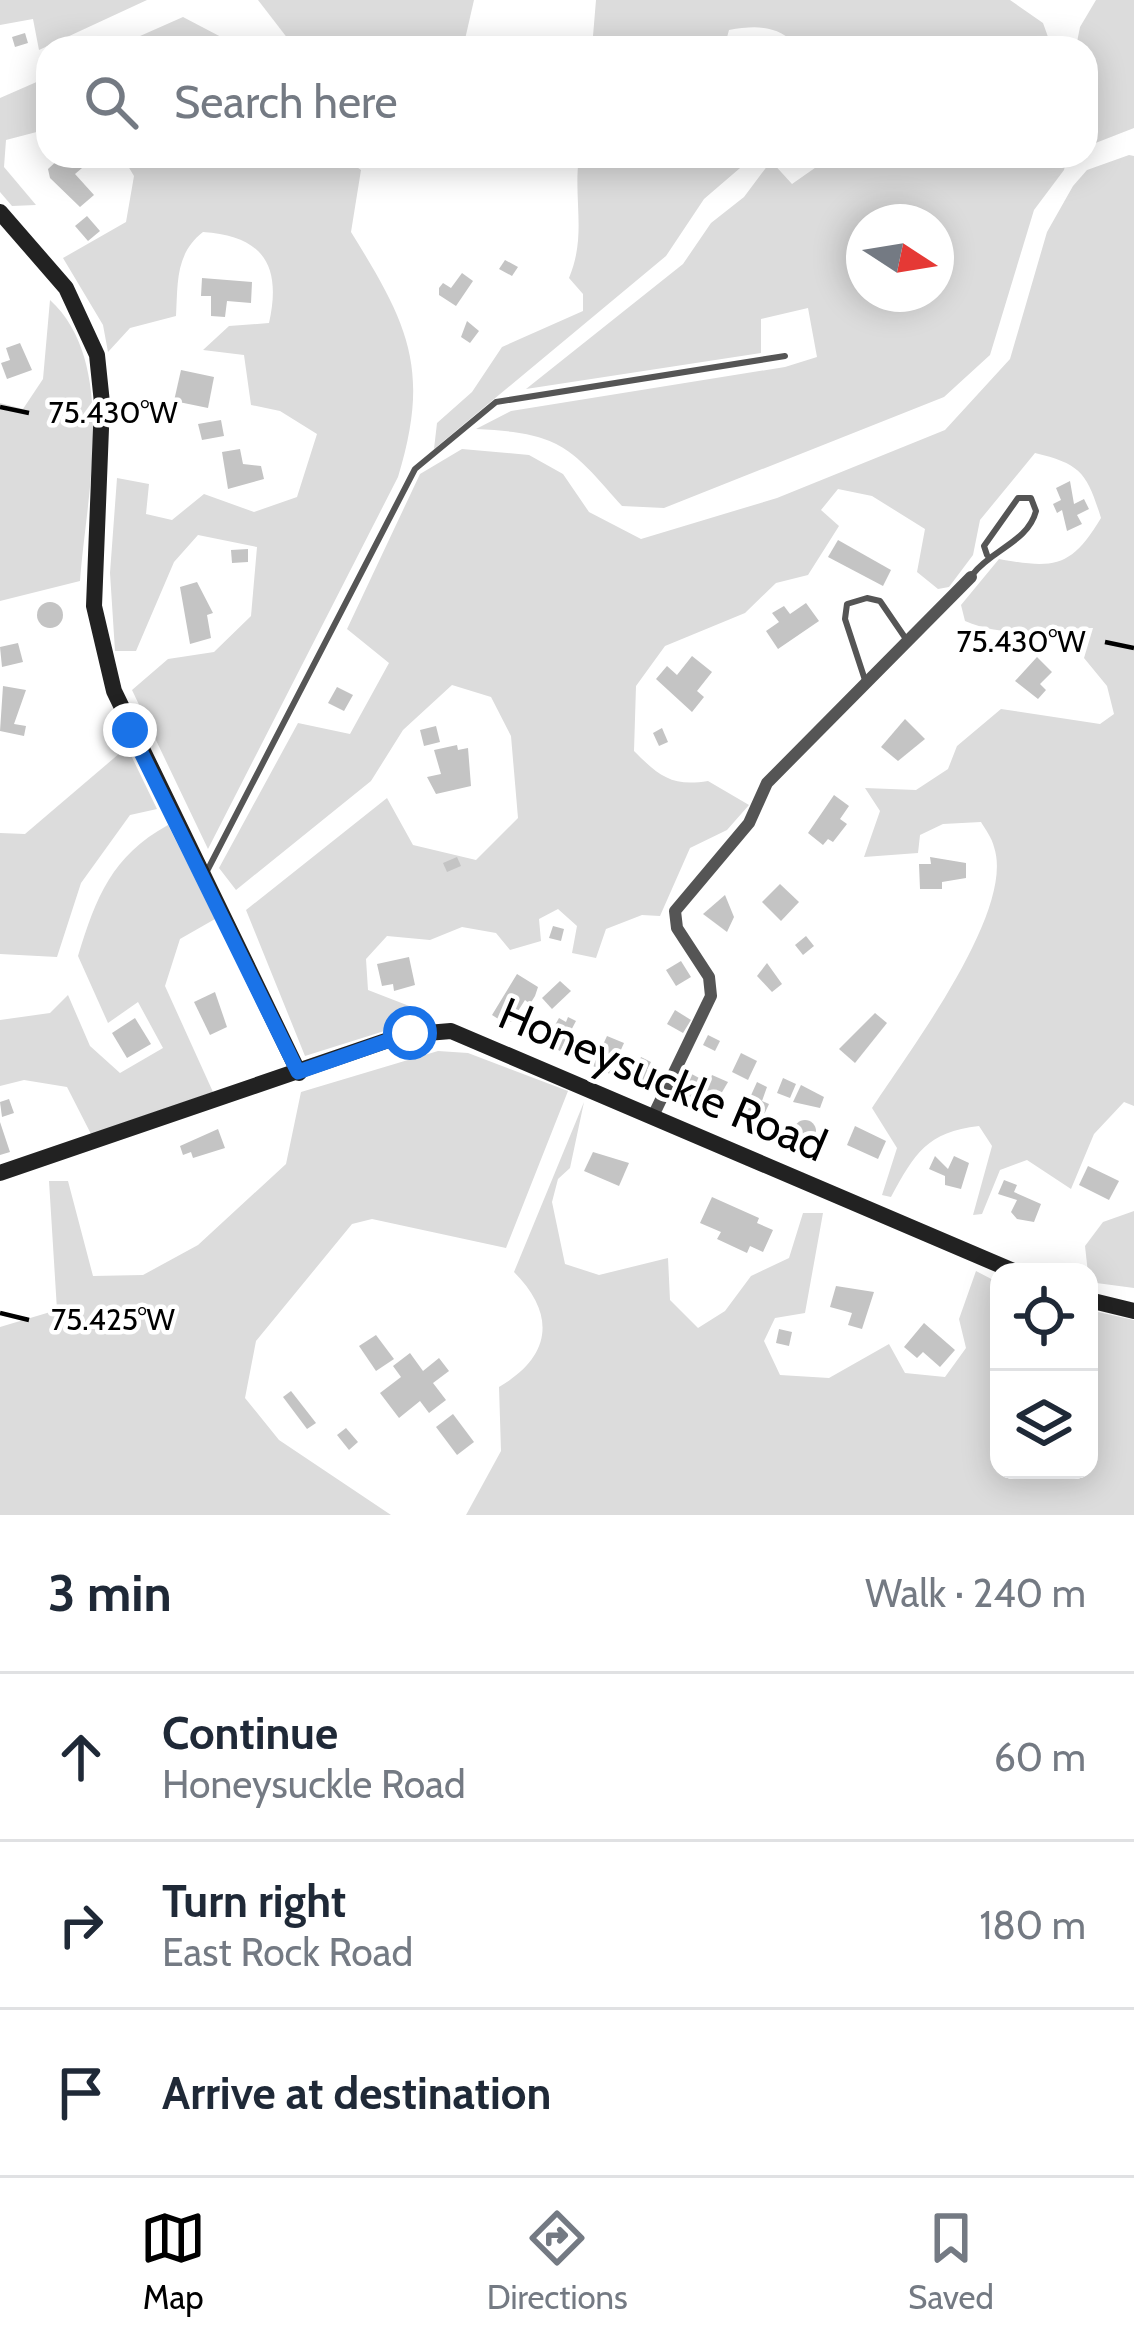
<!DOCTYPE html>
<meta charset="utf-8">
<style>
body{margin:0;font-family:Cabin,sans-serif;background:#f2f2f3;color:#1f2937}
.controls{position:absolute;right:36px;bottom:36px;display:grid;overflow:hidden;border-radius:24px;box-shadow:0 6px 30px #0003}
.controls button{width:108px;height:108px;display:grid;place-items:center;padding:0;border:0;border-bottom:3px solid #e0e1e3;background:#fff;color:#1f2937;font:60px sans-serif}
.compass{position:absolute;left:846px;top:204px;width:108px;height:108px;border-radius:50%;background:#fff;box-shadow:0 6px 30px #0003;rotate:102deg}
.stop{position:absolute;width:36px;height:36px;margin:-27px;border:9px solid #1a73e8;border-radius:50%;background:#fff}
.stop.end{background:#1a73e8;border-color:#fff;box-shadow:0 3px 12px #0008}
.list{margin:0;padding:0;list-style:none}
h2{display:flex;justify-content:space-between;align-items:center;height:156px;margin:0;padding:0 48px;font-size:51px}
h2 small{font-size:39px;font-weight:400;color:#747a83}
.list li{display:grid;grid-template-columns:78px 1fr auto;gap:36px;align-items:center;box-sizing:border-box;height:168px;padding:0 48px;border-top:3px solid #e0e1e3}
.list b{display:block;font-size:45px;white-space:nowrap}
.list p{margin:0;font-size:39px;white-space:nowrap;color:#747a83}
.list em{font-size:39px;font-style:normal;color:#747a83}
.icon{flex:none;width:66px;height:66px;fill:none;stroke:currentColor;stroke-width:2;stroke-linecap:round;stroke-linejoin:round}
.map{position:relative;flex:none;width:1134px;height:1515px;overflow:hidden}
.search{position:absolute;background:#fff;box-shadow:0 6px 30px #0003;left:36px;right:36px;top:36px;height:132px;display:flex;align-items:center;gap:30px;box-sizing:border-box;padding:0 42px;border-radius:36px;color:#747a83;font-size:45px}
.sheet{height:660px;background:#fff}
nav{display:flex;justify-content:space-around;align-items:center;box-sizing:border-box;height:168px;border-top:3px solid #e0e1e3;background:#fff;font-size:33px;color:#747a83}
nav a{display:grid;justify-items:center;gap:6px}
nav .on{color:#000}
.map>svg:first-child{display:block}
.green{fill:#dcdcdc;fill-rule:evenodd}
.building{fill:#c4c4c4}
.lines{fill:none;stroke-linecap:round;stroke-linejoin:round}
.lane{stroke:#555;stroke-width:6}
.street{stroke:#555;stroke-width:12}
.secondary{stroke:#222;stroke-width:16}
.route{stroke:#1a73e8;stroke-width:15}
.ticks{fill:none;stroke:#000;stroke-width:4.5}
.labels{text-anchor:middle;stroke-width:9;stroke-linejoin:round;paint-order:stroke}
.street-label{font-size:45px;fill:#000;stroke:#fff}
.ticks-label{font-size:30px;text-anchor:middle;fill:#000;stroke:#fff;stroke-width:9;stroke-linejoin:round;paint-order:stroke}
</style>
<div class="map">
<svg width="1134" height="1515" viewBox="0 0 1134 1515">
<rect width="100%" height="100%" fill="#fff"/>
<g class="green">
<path d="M 0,0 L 147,0 L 39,50 L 33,19 L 0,25 Z"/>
<path d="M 258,0 L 474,0 L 463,48 L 295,48 Z"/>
<path d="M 596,0 L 1010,0 L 1043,23 L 1052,48 L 799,48 C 780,25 757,25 729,30 L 724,48 L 592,48 Z"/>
<path d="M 1096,0 L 1134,0 L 1134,128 L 1093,144 L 1086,48 L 1076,47 L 1080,27 Z"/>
<path d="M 183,17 L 223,38 L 221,48 L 113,48 Z"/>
<path d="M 48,77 L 48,129 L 6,140 L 4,167 L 36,205 L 12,206 L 0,192 L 0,98 Z"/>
<path d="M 1129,155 L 1134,156 L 1134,1106 L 1124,1102 L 1094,1134 L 1071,1189 L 1027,1160 L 1000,1170 L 982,1214 L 973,1215 L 992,1146 L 979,1126 C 927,1132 915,1153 891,1197 L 882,1195 L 897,1148 L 872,1108 C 907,1054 1016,911 994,847 C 992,838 985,829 981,822 L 943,824 L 920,835 L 918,853 L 864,857 L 880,811 L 865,788 L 916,790 L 948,769 L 957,746 L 1001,709 L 1100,724 L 1114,714 L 1107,686 L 1084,658 L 1093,628 C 1046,628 1010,640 965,621 L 961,605 L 999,559 C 1054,569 1071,568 1101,518 C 1087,473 1081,464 1035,453 L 980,520 L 973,555 L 949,587 L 938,589 L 917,572 L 925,529 L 872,496 L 838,489 L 821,510 L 839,526 L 808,575 L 776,583 L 745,613 L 665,646 L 636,686 L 634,751 C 659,776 672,787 708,781 L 749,805 L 727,830 L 690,848 L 660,916 L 642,915 L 606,929 L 596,958 L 572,953 L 577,926 L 558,909 L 539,919 L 541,941 L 510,950 L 496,933 L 462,927 L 430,940 L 387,936 L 366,959 L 368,990 L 417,1009 L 416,1021 L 305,1056 L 246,910 L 387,798 L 413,845 L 476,860 L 518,818 L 511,736 L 491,697 L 452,685 L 403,730 L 371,781 L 236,890 L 219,868 L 298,723 L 350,734 L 389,663 L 347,629 L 420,474 L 462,449 L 529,455 L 563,474 L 589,512 L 641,539 L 777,498 L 945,430 L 1010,359 L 1047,232 L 1073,186 L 1087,170 Z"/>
<path d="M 122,156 L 341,156 L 361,170 L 351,232 C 408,324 431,369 398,477 L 208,849 L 132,690 L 168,659 L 214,652 L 251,616 L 257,547 L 198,535 L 174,562 L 136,651 L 115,651 L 110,573 L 117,478 L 149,484 L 146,514 L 172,520 L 204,494 L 254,512 L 297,497 L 317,434 L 280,411 L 251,405 L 244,355 L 203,350 L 229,326 L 269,323 C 282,265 263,236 203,232 C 175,254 178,283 176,316 L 130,328 L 108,352 L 103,325 L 63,258 L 126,222 L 134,176 Z"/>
<path d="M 579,156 L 754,156 L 704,199 L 666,256 L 434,449 L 437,423 L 472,392 L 502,347 L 583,311 L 583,294 L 569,278 C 587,235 573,201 579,156 Z"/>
<path d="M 823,156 L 1067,156 L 1064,170 L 1034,210 L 990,355 L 944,397 L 664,508 L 622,506 C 569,445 559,433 476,429 L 511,411 L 785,367 L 817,357 L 808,308 L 761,319 L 761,353 L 526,389 L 683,264 L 711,223 L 744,197 L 771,161 L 792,184 L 822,163 ZM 864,222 L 936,222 L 936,294 L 864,294 Z"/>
<path d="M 50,300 C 119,363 86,497 80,581 L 0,601 L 0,403 L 23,409 L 43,379 Z"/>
<path d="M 127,747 L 157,809 L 130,815 L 81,883 L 57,957 L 0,954 L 0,833 L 25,834 Z"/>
<path d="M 168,825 L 215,919 L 180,939 L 165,986 L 213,1092 L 91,1134 L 67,1087 L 24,1080 L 0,1086 L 0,1020 L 50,1013 L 68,995 L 90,1046 L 120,1073 L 163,1048 L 138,1002 L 108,1023 L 78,956 C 96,897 112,856 168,825 Z"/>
<path d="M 438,1051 L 468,1053 L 568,1091 L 506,1248 L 372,1219 L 352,1224 L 256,1341 L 245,1398 L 279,1440 L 391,1515 L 0,1515 L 0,1327 L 57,1310 L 49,1181 L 68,1181 L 93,1276 L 143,1275 L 198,1245 L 286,1164 L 301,1092 Z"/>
<path d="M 584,1102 L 570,1168 L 558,1179 L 552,1202 L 565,1264 L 599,1275 L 668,1258 L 670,1300 L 698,1328 L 725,1311 L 751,1276 L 789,1258 L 803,1213 L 823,1213 L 805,1313 L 775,1318 L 764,1341 L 780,1375 L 829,1378 L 889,1344 L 905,1373 L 945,1377 L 966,1348 L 959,1319 L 976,1271 L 999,1283 L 999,1470 L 1089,1470 L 1089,1310 L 1134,1320 L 1134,1515 L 466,1515 L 501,1451 L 499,1387 C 551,1357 557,1315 514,1272 Z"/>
<path d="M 1134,1211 L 1134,1288 L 1089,1282 L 1085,1246 L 1103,1222 Z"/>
</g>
<g class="building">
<path d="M 25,33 L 28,43 L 15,47 L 12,37 Z"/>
<path d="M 60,158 L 67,165 L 73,159 L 82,168 L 75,174 L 94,195 L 80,207 L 50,178 L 48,169 Z"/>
<path d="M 87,216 L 100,231 L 88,241 L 75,226 Z"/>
<path d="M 505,260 L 518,267 L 512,276 L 499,269 Z"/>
<path d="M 462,273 L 473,281 L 456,306 L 439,295 L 439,288 L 443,283 L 451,288 Z"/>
<path d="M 202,278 L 252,282 L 251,303 L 227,301 L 225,317 L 211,316 L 211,296 L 201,296 Z"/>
<path d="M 467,321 L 479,331 L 470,343 L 461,337 Z"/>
<path d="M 20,343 L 32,370 L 7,379 L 1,363 L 10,360 L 6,348 Z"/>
<path d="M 181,370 L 214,377 L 208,408 L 174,401 Z"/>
<path d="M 221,420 L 224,436 L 202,440 L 198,424 Z"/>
<path d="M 240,449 L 243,464 L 261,466 L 264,479 L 228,489 L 222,452 Z"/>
<path d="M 1070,481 L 1074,504 L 1084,499 L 1089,509 L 1077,515 L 1082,524 L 1067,531 L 1062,510 L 1057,513 L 1053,504 L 1061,500 L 1056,488 Z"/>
<path d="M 838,540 L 891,570 L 883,586 L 828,557 Z"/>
<path d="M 248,549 L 248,562 L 232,563 L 231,550 Z"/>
<path d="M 197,582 L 213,613 L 207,615 L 211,638 L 190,644 L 180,587 Z"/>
<circle cx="50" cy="615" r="13"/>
<path d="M 806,603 L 819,621 L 778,649 L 766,631 L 779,622 L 772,613 L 784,606 L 790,614 Z"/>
<path d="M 18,643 L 23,662 L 2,667 L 0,647 Z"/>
<path d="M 692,656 L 712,672 L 697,691 L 704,697 L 692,712 L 656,679 L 667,666 L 677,675 Z"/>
<path d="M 1037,657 L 1052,672 L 1040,684 L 1046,690 L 1038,699 L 1015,681 Z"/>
<path d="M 3,686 L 26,690 L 14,724 L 26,726 L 24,736 L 0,731 Z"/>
<path d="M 337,687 L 353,695 L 344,711 L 328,703 Z"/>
<path d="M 905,719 L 925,739 L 898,761 L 881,747 Z"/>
<path d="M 436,726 L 440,742 L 424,746 L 420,730 Z"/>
<path d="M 662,728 L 668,742 L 659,746 L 653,733 Z"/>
<path d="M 457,745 L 458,750 L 468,748 L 471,786 L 436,794 L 427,777 L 441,774 L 434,750 Z"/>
<path d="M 834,795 L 849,806 L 840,819 L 847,824 L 833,842 L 828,839 L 823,845 L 808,833 Z"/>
<path d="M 457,857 L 461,866 L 447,872 L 443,863 Z"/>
<path d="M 930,857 L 966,863 L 966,878 L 942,882 L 942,889 L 920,889 L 919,864 L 931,864 Z"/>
<path d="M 780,884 L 799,902 L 781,921 L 762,902 Z"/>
<path d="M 725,895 L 734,917 L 727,932 L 703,914 Z"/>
<path d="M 553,926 L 564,929 L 561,941 L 549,938 Z"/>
<path d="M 806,936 L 814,946 L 803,955 L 795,945 Z"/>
<path d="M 409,957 L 415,985 L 394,991 L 393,984 L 382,986 L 377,964 Z"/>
<path d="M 681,961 L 691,977 L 676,986 L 666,970 Z"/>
<path d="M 767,963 L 782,984 L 772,992 L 757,976 Z"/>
<path d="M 517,974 L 538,987 L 535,996 L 530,1004 L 525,1000 L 511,1022 L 503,1022 L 492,1015 Z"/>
<path d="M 560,981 L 571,991 L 552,1009 L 542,998 Z"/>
<path d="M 215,992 L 227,1027 L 210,1035 L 194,1002 Z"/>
<path d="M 675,1010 L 691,1020 L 683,1033 L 667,1024 Z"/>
<path d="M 875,1013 L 887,1023 L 855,1063 L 839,1049 Z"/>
<path d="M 568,1017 L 576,1021 L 560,1051 L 545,1043 L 559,1018 L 566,1022 Z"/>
<path d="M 135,1018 L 151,1044 L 127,1058 L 112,1033 Z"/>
<path d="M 708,1035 L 720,1041 L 715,1051 L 703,1045 Z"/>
<path d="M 607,1036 L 624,1043 L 610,1074 L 593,1066 Z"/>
<path d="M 741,1053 L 757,1061 L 748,1080 L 732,1072 Z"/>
<path d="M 641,1057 L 651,1062 L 647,1070 L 655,1074 L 645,1090 L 630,1083 Z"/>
<path d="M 686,1071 L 701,1079 L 687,1108 L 672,1101 Z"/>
<path d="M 712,1075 L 728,1082 L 708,1116 L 697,1112 Z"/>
<path d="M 783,1078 L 796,1084 L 790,1098 L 777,1093 Z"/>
<path d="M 757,1082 L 767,1087 L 762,1101 L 769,1104 L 761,1121 L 754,1123 L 743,1113 Z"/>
<path d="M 801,1085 L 824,1097 L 820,1108 L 793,1102 Z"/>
<path d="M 9,1099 L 14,1113 L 2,1117 L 0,1102 Z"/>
<circle cx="805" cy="1131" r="11"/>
<path d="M 0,1122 L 10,1152 L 0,1155 Z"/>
<path d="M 855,1126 L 886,1141 L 878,1159 L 847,1145 Z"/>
<path d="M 218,1129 L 225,1148 L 193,1158 L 191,1152 L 183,1155 L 180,1146 Z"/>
<path d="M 593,1152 L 629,1163 L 619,1186 L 584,1171 Z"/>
<path d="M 935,1156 L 948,1169 L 954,1156 L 969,1163 L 961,1189 L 945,1185 L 945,1176 L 929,1169 Z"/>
<path d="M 1088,1166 L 1119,1181 L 1109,1200 L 1079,1185 Z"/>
<path d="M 1004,1180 L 1017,1185 L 1014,1192 L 1041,1204 L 1034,1222 L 1017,1219 L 1011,1212 L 1017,1200 L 998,1194 Z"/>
<path d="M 712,1197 L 759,1218 L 757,1223 L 773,1230 L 763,1252 L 750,1246 L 747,1253 L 717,1239 L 721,1232 L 700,1223 Z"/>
<path d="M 836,1286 L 874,1292 L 862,1329 L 848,1325 L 852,1313 L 830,1307 Z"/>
<path d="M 924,1323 L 955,1350 L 940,1367 L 923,1352 L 917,1358 L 904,1347 Z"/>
<path d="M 779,1329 L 792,1332 L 789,1346 L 776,1343 Z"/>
<path d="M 376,1335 L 394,1359 L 376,1371 L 359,1346 Z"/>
<path d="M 410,1353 L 423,1371 L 439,1358 L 449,1371 L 433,1383 L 446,1400 L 429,1413 L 420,1401 L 399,1418 L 380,1393 L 401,1377 L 393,1366 Z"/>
<path d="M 291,1391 L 316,1423 L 307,1429 L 283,1397 Z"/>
<path d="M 453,1414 L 474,1442 L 457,1455 L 436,1427 Z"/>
<path d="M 346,1428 L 358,1442 L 349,1450 L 337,1435 Z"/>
</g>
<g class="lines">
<g class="lane">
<path d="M 973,574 C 991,550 1028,542 1036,511 L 1031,498 L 1018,498 L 984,546 L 987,555"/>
<path d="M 866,683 L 845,619 L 847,604 L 867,598 L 880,601 L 906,639"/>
<path d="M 207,871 L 415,469 L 496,402 L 785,356"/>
</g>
<path class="street" d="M 654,1114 L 711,996 L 709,977 L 677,928 L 675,911 L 749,823 L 767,783 L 971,577"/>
<g class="secondary">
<path d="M 0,212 L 66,288 L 97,355 L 102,403 L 94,606 L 114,691 L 299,1073"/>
<path d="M 0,1173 L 403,1035 L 451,1031 L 1016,1272"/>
<path d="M 1089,1300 L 1134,1311"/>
</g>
</g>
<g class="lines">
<path class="route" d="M 130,730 L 298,1072 L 410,1033"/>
</g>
<path class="ticks" d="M 0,407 L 29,413M 1105,642 L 1134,648M 0,1313 L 29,1320"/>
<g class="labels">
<g class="street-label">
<text transform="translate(663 1079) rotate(23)" y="16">Honeysuckle Road</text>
</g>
</g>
<g class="ticks-label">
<text x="113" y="423">75.430°W</text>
<text x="1021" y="652">75.430°W</text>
<text x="113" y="1330">75.425°W</text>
</g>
</svg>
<div class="controls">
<button><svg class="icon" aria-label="locate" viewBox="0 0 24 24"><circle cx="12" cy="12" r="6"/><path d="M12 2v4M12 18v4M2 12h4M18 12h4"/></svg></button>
<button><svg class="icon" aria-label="layers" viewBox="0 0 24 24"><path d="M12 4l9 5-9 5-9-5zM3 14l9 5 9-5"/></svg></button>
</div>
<svg class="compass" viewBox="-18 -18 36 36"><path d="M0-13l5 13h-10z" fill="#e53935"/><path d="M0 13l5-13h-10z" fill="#747a83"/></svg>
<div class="stop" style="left:410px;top:1033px"></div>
<div class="stop end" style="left:130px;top:730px"></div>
<div class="search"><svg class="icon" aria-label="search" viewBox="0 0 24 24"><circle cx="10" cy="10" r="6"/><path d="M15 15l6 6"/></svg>Search here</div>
</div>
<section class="sheet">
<h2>3 min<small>Walk · 240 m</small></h2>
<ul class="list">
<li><svg class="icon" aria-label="ahead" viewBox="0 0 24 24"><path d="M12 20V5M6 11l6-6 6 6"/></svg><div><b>Continue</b><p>Honeysuckle Road</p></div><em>60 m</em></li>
<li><svg class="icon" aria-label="right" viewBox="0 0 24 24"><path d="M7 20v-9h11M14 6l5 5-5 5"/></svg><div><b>Turn right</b><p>East Rock Road</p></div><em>180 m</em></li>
<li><svg class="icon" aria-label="arrive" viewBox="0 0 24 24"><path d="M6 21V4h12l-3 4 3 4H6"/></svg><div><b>Arrive at destination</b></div></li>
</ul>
</section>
<nav>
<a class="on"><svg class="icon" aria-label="map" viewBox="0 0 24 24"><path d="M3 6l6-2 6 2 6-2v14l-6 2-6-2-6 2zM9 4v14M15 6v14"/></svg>Map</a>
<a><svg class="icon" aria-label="directions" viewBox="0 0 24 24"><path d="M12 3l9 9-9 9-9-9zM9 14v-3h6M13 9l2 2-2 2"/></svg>Directions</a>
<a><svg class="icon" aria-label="saved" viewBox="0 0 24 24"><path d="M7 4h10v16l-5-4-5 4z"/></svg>Saved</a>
</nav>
